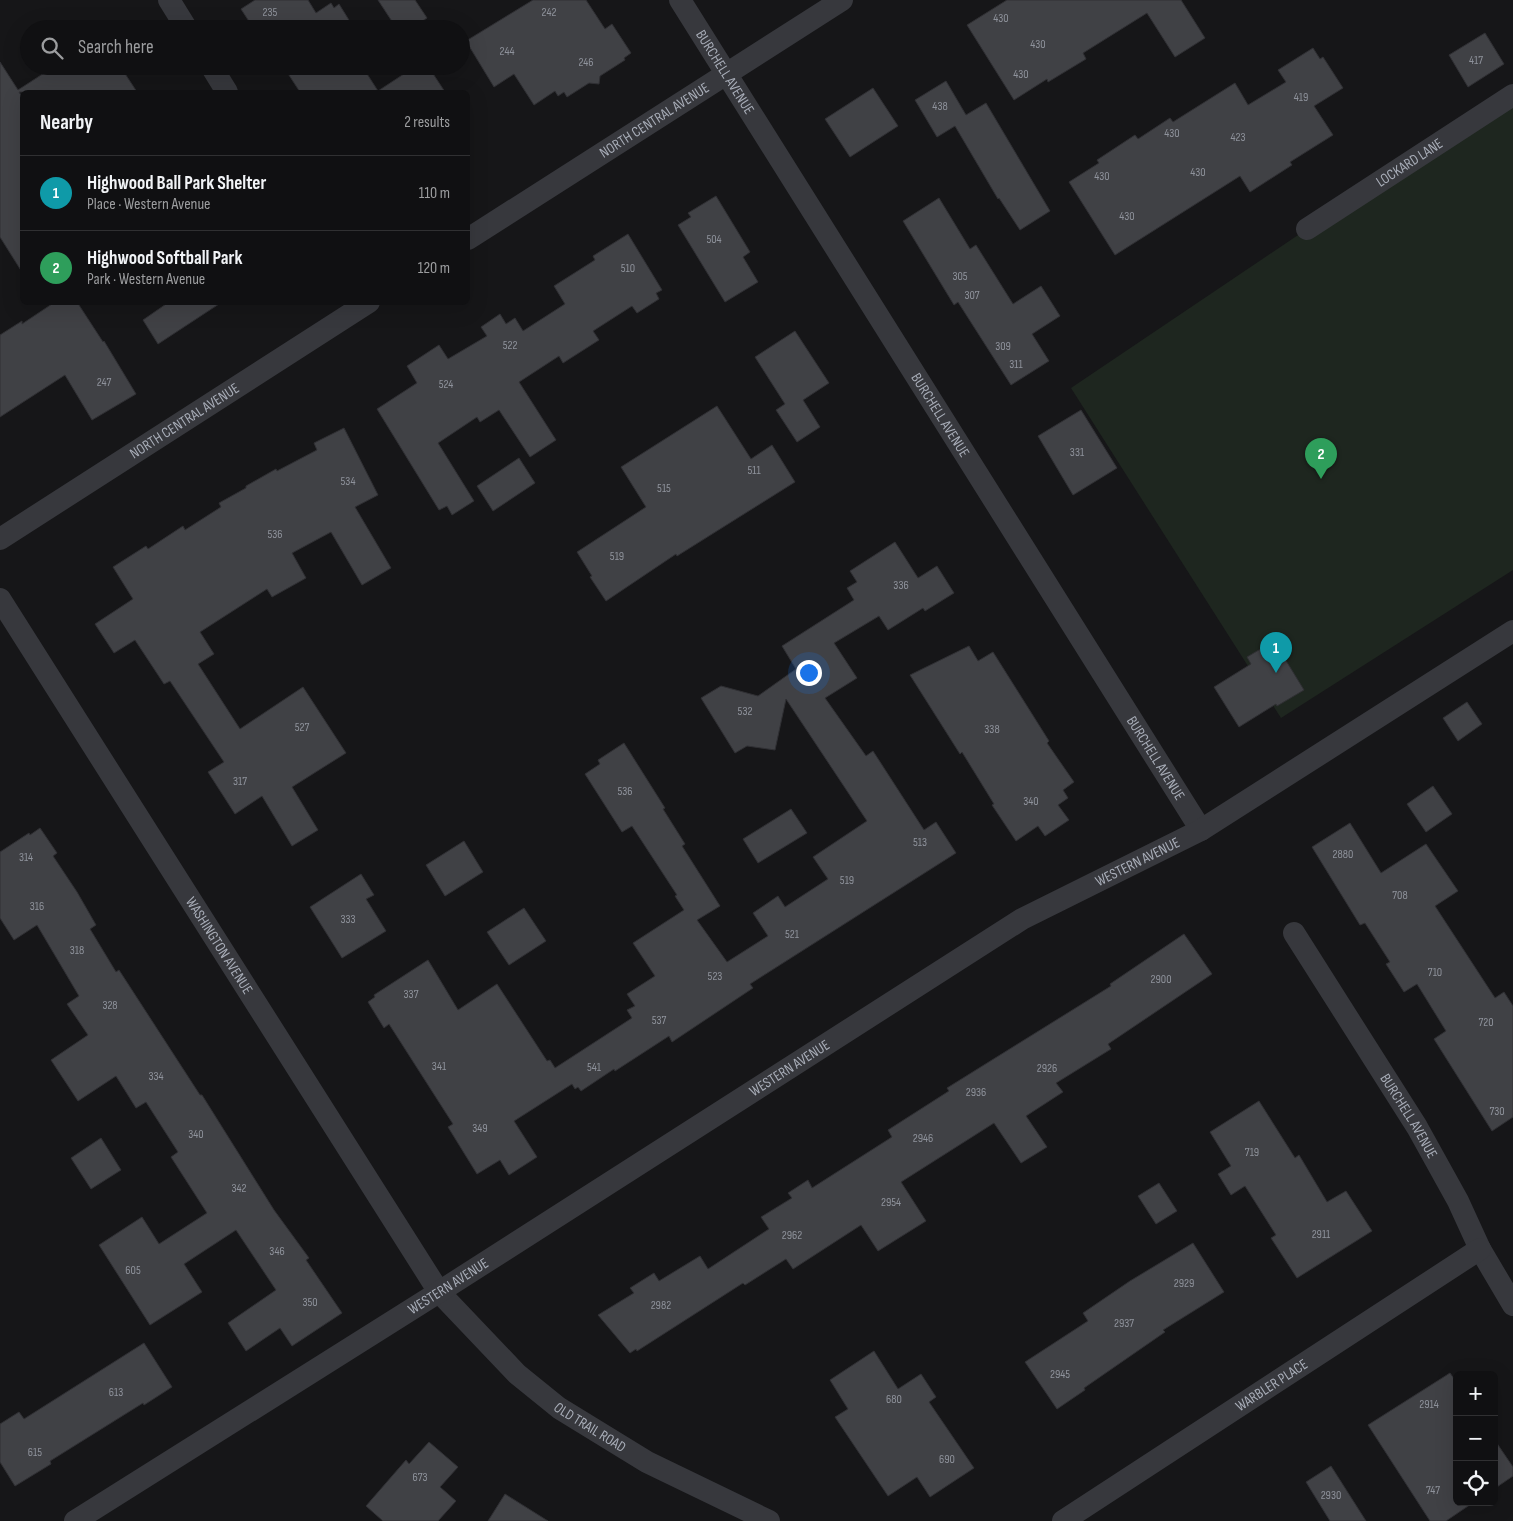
<!DOCTYPE html>
<meta charset="utf-8">
<style>
body{margin:0;font-family:"Sofia Sans Condensed",sans-serif;background:#19191b;color:#f1f3f6}
.controls{position:absolute;right:15px;bottom:15px;display:grid;overflow:hidden;border-radius:8px;box-shadow:0 5px 20px #0002}
.controls button{width:45px;height:45px;display:grid;place-items:center;padding:0;border:0;border-bottom:1px solid #303032;background:#101012;color:#f1f3f6;font:25px sans-serif}
.you{position:absolute;left:808px;top:672px;width:18px;height:18px;margin:-12px;border:4px solid #fff;border-radius:50%;background:#1a73e8;box-shadow:0 0 0 8px #1a73e833}
.badge{display:grid;place-items:center;width:32px;height:32px;border-radius:50%;background:#f2b134;color:#fff;font-size:16px;font-weight:700}
.pin{position:absolute;translate:-50% -41px;filter:drop-shadow(0 1px 2px #0008)}
.pin::after{content:'';position:absolute;top:26px;width:18px;height:15px;background:inherit;clip-path:polygon(0 0,100% 0,50% 100%)}
.list{margin:0;padding:0;list-style:none}
h2{display:flex;justify-content:space-between;align-items:center;height:65px;margin:0;padding:0 20px;font-size:21px}
h2 small{font-size:16px;font-weight:400;color:#9c9d9f}
.list li{display:grid;grid-template-columns:32px 1fr auto;gap:15px;align-items:center;box-sizing:border-box;height:75px;padding:0 20px;border-top:1px solid #303032}
.list b{display:block;font-size:19px;white-space:nowrap}
.list p{margin:0;font-size:16px;white-space:nowrap;color:#9c9d9f}
.list em{font-size:16px;font-style:normal;color:#9c9d9f}
.icon{flex:none;width:28px;height:28px;fill:none;stroke:currentColor;stroke-width:2;stroke-linecap:round;stroke-linejoin:round}
.map{position:relative;flex:none;width:1513px;height:1521px;overflow:hidden}
.search{position:absolute;background:#101012;box-shadow:0 5px 20px #0002;left:20px;top:20px;width:450px;height:55px;display:flex;align-items:center;gap:12px;box-sizing:border-box;padding:0 18px;border-radius:28px;color:#9c9d9f;font-size:19px}
.panel{position:absolute;background:#101012;box-shadow:0 5px 20px #0002;left:20px;top:90px;width:450px;height:215px;border-radius:8px}
.map>svg:first-child{display:block}
.green{fill:#1e261f}
.building{fill:#404145;stroke:#303034}
.lines{fill:none;stroke-linecap:round;stroke-linejoin:round}
.street{stroke:#37383d;stroke-width:22}
.labels{text-anchor:middle;stroke-width:5;stroke-linejoin:round;paint-order:stroke}
.number-label{font-size:12px;fill:#8e929b}
.street-label{font-size:15px;fill:#a8adb8;stroke:#111113}
</style>
<div class="map">
<svg width="1513" height="1521" viewBox="0 0 1513 1521">
<rect width="100%" height="100%" fill="#161618"/>
<path class="green" d="M 1513,95 L 1513,570 L 1281,718 L 1071,388 L 1307,229 Z"/>
<g class="building">
<path d="M 255,0 L 308,0 L 316,13 L 331,3 L 334,8 L 339,4 L 352,25 L 346,29 L 254,29 L 241,9 Z"/>
<path d="M 378,0 L 415,0 L 427,18 L 410,29 L 397,29 Z"/>
<path d="M 533,0 L 586,0 L 605,29 L 612,24 L 631,53 L 624,58 L 625,60 L 600,76 L 599,84 L 589,83 L 567,97 L 564,92 L 558,96 L 555,91 L 534,105 L 514,74 L 494,87 L 466,41 Z"/>
<path d="M 1007,0 L 1181,0 L 1205,38 L 1175,57 L 1147,13 L 1083,53 L 1086,59 L 1048,82 L 1047,79 L 1014,100 L 967,25 Z"/>
<path d="M 1485,33 L 1504,64 L 1468,87 L 1449,55 Z"/>
<path d="M 1313,48 L 1320,59 L 1323,57 L 1343,88 L 1314,106 L 1333,135 L 1290,162 L 1292,165 L 1250,192 L 1240,176 L 1115,255 L 1069,182 L 1099,163 L 1097,160 L 1135,135 L 1138,139 L 1170,118 L 1173,122 L 1235,83 L 1248,105 L 1286,82 L 1278,70 Z"/>
<path d="M 0,62 L 18,90 L 55,66 L 120,66 L 137,92 L 19,92 L 22,97 L 22,272 L 0,237 Z"/>
<path d="M 283,66 L 362,66 L 378,91 L 416,66 L 428,66 L 445,92 L 300,92 Z"/>
<path d="M 946,81 L 966,115 L 986,103 L 1050,211 L 1020,230 L 999,198 L 998,199 L 955,126 L 937,137 L 915,100 Z"/>
<path d="M 873,88 L 898,126 L 850,157 L 825,119 Z"/>
<path d="M 716,196 L 750,252 L 743,257 L 758,282 L 725,302 L 678,225 L 691,217 L 688,213 Z"/>
<path d="M 939,198 L 970,249 L 976,245 L 1013,304 L 1041,286 L 1060,316 L 1032,334 L 1049,361 L 1011,385 L 958,302 L 954,305 L 903,221 Z"/>
<path d="M 628,234 L 662,290 L 656,293 L 659,299 L 637,313 L 632,306 L 593,331 L 599,340 L 563,363 L 559,356 L 519,382 L 556,440 L 530,457 L 499,410 L 480,422 L 477,417 L 438,443 L 474,501 L 452,515 L 447,506 L 439,510 L 377,409 L 417,383 L 407,366 L 439,345 L 448,359 L 487,336 L 481,327 L 500,314 L 506,324 L 515,318 L 523,331 L 565,304 L 554,286 L 595,260 L 593,256 Z"/>
<path d="M 55,302 L 77,302 L 103,342 L 104,341 L 136,394 L 92,420 L 65,375 L 0,417 L 0,335 L 22,321 L 22,324 Z"/>
<path d="M 169,302 L 222,302 L 158,344 L 143,320 Z"/>
<path d="M 795,331 L 829,383 L 803,400 L 820,427 L 797,442 L 776,410 L 785,404 L 755,357 Z"/>
<path d="M 717,406 L 751,459 L 772,445 L 795,482 L 677,556 L 676,554 L 606,601 L 590,577 L 592,576 L 577,552 L 646,507 L 621,467 Z"/>
<path d="M 1081,410 L 1117,468 L 1073,495 L 1038,436 Z"/>
<path d="M 344,428 L 378,495 L 355,507 L 391,568 L 362,585 L 331,532 L 292,553 L 306,578 L 272,597 L 267,589 L 200,632 L 214,654 L 198,664 L 240,729 L 303,687 L 346,753 L 292,787 L 318,830 L 292,846 L 262,796 L 235,814 L 208,772 L 224,762 L 170,681 L 164,684 L 135,640 L 114,653 L 95,624 L 133,599 L 113,567 L 146,546 L 148,549 L 183,526 L 185,530 L 221,507 L 219,503 L 246,488 L 246,486 L 276,469 L 277,471 L 317,450 L 314,443 Z"/>
<path d="M 519,458 L 535,483 L 493,511 L 477,486 Z"/>
<path d="M 895,542 L 918,578 L 937,566 L 954,593 L 925,611 L 923,608 L 888,630 L 879,616 L 834,643 L 857,678 L 825,698 L 866,756 L 873,751 L 924,830 L 936,822 L 956,853 L 750,984 L 753,988 L 672,1042 L 669,1036 L 615,1071 L 614,1069 L 581,1091 L 578,1087 L 575,1089 L 572,1084 L 514,1121 L 537,1157 L 509,1175 L 500,1160 L 477,1174 L 448,1127 L 453,1124 L 389,1024 L 384,1028 L 368,1002 L 375,997 L 374,995 L 428,960 L 458,1010 L 497,984 L 547,1061 L 550,1060 L 555,1068 L 632,1018 L 627,1010 L 635,1006 L 627,994 L 655,976 L 633,943 L 684,910 L 675,896 L 677,895 L 632,826 L 622,832 L 585,774 L 600,764 L 598,760 L 624,743 L 665,808 L 663,809 L 685,844 L 682,846 L 720,906 L 697,920 L 727,962 L 768,936 L 753,913 L 778,896 L 785,907 L 828,879 L 813,857 L 867,821 L 786,699 L 775,750 L 747,746 L 735,753 L 701,698 L 721,686 L 758,696 L 796,669 L 782,646 L 854,600 L 847,588 L 857,582 L 850,571 Z"/>
<path d="M 1274,641 L 1304,690 L 1277,706 L 1276,704 L 1239,727 L 1214,687 L 1251,664 L 1247,657 Z"/>
<path d="M 969,646 L 978,661 L 993,652 L 1049,741 L 1047,743 L 1074,782 L 1063,790 L 1068,798 L 1058,805 L 1069,820 L 1045,836 L 1038,826 L 1016,841 L 992,805 L 994,804 L 962,752 L 960,754 L 910,675 Z"/>
<path d="M 1467,702 L 1482,724 L 1458,741 L 1443,718 Z"/>
<path d="M 1433,786 L 1452,814 L 1426,832 L 1407,804 Z"/>
<path d="M 791,809 L 807,833 L 758,863 L 743,839 Z"/>
<path d="M 1350,823 L 1381,873 L 1426,844 L 1458,891 L 1435,906 L 1495,998 L 1504,992 L 1513,1006 L 1513,1117 L 1492,1131 L 1434,1039 L 1446,1031 L 1417,984 L 1404,992 L 1386,964 L 1390,962 L 1365,923 L 1360,925 L 1312,847 Z"/>
<path d="M 40,828 L 57,853 L 53,856 L 77,892 L 96,925 L 90,929 L 116,972 L 119,970 L 200,1095 L 202,1095 L 274,1210 L 309,1258 L 306,1260 L 342,1313 L 292,1346 L 280,1328 L 246,1351 L 228,1323 L 276,1290 L 236,1230 L 184,1264 L 202,1292 L 150,1325 L 99,1245 L 142,1217 L 159,1244 L 207,1213 L 171,1157 L 178,1152 L 146,1102 L 136,1108 L 116,1076 L 78,1101 L 51,1060 L 88,1035 L 67,1004 L 79,996 L 37,925 L 14,940 L 0,918 L 0,852 L 29,833 L 30,835 Z"/>
<path d="M 464,841 L 483,872 L 445,896 L 426,865 Z"/>
<path d="M 361,874 L 374,895 L 366,899 L 386,931 L 342,958 L 310,907 Z"/>
<path d="M 524,908 L 546,941 L 509,965 L 487,932 Z"/>
<path d="M 1184,934 L 1212,974 L 1108,1044 L 1111,1049 L 1056,1083 L 1063,1092 L 1026,1116 L 1047,1147 L 1021,1163 L 994,1123 L 901,1182 L 926,1221 L 878,1251 L 861,1225 L 793,1269 L 786,1259 L 745,1285 L 743,1283 L 637,1351 L 636,1349 L 630,1353 L 598,1315 L 634,1293 L 630,1288 L 654,1273 L 659,1281 L 700,1256 L 708,1269 L 769,1229 L 761,1217 L 792,1198 L 788,1193 L 808,1180 L 812,1188 L 892,1137 L 888,1130 L 949,1091 L 947,1088 L 1111,986 L 1110,984 Z"/>
<path d="M 1259,1101 L 1295,1158 L 1299,1155 L 1327,1202 L 1346,1191 L 1372,1231 L 1297,1278 L 1271,1238 L 1276,1235 L 1245,1186 L 1231,1195 L 1218,1174 L 1231,1166 L 1210,1132 Z"/>
<path d="M 101,1138 L 121,1170 L 91,1189 L 71,1158 Z"/>
<path d="M 1159,1183 L 1177,1211 L 1156,1224 L 1138,1196 Z"/>
<path d="M 1193,1243 L 1224,1292 L 1163,1330 L 1165,1332 L 1084,1388 L 1085,1390 L 1057,1409 L 1025,1362 L 1088,1321 L 1083,1313 L 1130,1281 Z"/>
<path d="M 144,1343 L 172,1387 L 144,1405 L 143,1403 L 50,1461 L 51,1464 L 15,1486 L 0,1462 L 0,1424 L 19,1412 L 24,1419 Z"/>
<path d="M 874,1351 L 898,1389 L 921,1374 L 936,1397 L 929,1402 L 974,1468 L 930,1497 L 917,1477 L 888,1496 L 835,1417 L 848,1409 L 830,1380 Z"/>
<path d="M 1450,1373 L 1457,1383 L 1457,1502 L 1474,1502 L 1446,1521 L 1430,1521 L 1368,1425 Z"/>
<path d="M 1494,1439 L 1513,1467 L 1513,1476 L 1494,1489 Z"/>
<path d="M 429,1442 L 458,1467 L 440,1487 L 456,1501 L 438,1521 L 383,1521 L 366,1506 L 406,1460 L 409,1464 Z"/>
<path d="M 1331,1466 L 1366,1521 L 1330,1521 L 1306,1482 Z"/>
<path d="M 505,1494 L 548,1521 L 488,1521 Z"/>
</g>
<g class="lines">
<g class="street">
<path d="M 169,0 L 187,29"/>
<path id="s1" d="M 680,0 L 1201,830"/>
<path d="M 211,66 L 227,92"/>
<path id="s2" d="M 1307,229 L 1513,95"/>
<path id="s3" d="M 468,239 L 842,0"/>
<path id="s4" d="M 0,539 L 369,302"/>
<path id="s5" d="M 0,599 L 439,1292 L 517,1374 L 559,1408 L 647,1462 L 769,1521"/>
<path id="s6" d="M 1294,933 L 1417,1127 L 1458,1201 L 1480,1249 L 1513,1305"/>
<path id="s7" d="M 75,1521 L 439,1292 L 1022,919 L 1201,830 L 1513,631"/>
<path id="s8" d="M 1063,1521 L 1480,1249"/>
</g>
</g>
<g class="labels">
<g class="number-label">
<text x="270" y="16">235</text>
<text x="549" y="16">242</text>
<text x="1001" y="22">430</text>
<text x="1038" y="48">430</text>
<text x="507" y="55">244</text>
<text x="1476" y="64">417</text>
<text x="586" y="66">246</text>
<text x="1021" y="78">430</text>
<text x="1301" y="101">419</text>
<text x="940" y="110">438</text>
<text x="1172" y="137">430</text>
<text x="1238" y="141">423</text>
<text x="1198" y="176">430</text>
<text x="1102" y="180">430</text>
<text x="1127" y="220">430</text>
<text x="714" y="243">504</text>
<text x="628" y="272">510</text>
<text x="960" y="280">305</text>
<text x="972" y="299">307</text>
<text x="510" y="349">522</text>
<text x="1003" y="350">309</text>
<text x="1016" y="368">311</text>
<text x="104" y="386">247</text>
<text x="446" y="388">524</text>
<text x="1077" y="456">331</text>
<text x="754" y="474">511</text>
<text x="348" y="485">534</text>
<text x="664" y="492">515</text>
<text x="275" y="538">536</text>
<text x="617" y="560">519</text>
<text x="901" y="589">336</text>
<text x="745" y="715">532</text>
<text x="302" y="731">527</text>
<text x="992" y="733">338</text>
<text x="240" y="785">317</text>
<text x="625" y="795">536</text>
<text x="1031" y="805">340</text>
<text x="920" y="846">513</text>
<text x="1343" y="858">2880</text>
<text x="26" y="861">314</text>
<text x="847" y="884">519</text>
<text x="1400" y="899">708</text>
<text x="37" y="910">316</text>
<text x="348" y="923">333</text>
<text x="792" y="938">521</text>
<text x="77" y="954">318</text>
<text x="1435" y="976">710</text>
<text x="715" y="980">523</text>
<text x="1161" y="983">2900</text>
<text x="411" y="998">337</text>
<text x="110" y="1009">328</text>
<text x="659" y="1024">537</text>
<text x="1486" y="1026">720</text>
<text x="439" y="1070">341</text>
<text x="594" y="1071">541</text>
<text x="1047" y="1072">2926</text>
<text x="156" y="1080">334</text>
<text x="976" y="1096">2936</text>
<text x="1497" y="1115">730</text>
<text x="480" y="1132">349</text>
<text x="196" y="1138">340</text>
<text x="923" y="1142">2946</text>
<text x="1252" y="1156">719</text>
<text x="239" y="1192">342</text>
<text x="891" y="1206">2954</text>
<text x="1321" y="1238">2911</text>
<text x="792" y="1239">2962</text>
<text x="277" y="1255">346</text>
<text x="133" y="1274">605</text>
<text x="1184" y="1287">2929</text>
<text x="310" y="1306">350</text>
<text x="661" y="1309">2982</text>
<text x="1124" y="1327">2937</text>
<text x="1060" y="1378">2945</text>
<text x="116" y="1396">613</text>
<text x="894" y="1403">680</text>
<text x="1429" y="1408">2914</text>
<text x="35" y="1456">615</text>
<text x="947" y="1463">690</text>
<text x="420" y="1481">673</text>
<text x="1433" y="1494">747</text>
<text x="1331" y="1499">2930</text>
</g>
<g class="street-label">
<text dy="5" stroke="none"><textPath href="#s1" startOffset="85">BURCHELL AVENUE</textPath></text>
<text dy="5" stroke="none"><textPath href="#s3" startOffset="221">NORTH CENTRAL AVENUE</textPath></text>
<text dy="5" stroke="none"><textPath href="#s2" startOffset="122">LOCKARD LANE</textPath></text>
<text dy="5" stroke="none"><textPath href="#s1" startOffset="490">BURCHELL AVENUE</textPath></text>
<text dy="5" stroke="none"><textPath href="#s4" startOffset="219">NORTH CENTRAL AVENUE</textPath></text>
<text dy="5" stroke="none"><textPath href="#s1" startOffset="895">BURCHELL AVENUE</textPath></text>
<text dy="5" stroke="none"><textPath href="#s7" startOffset="1251">WESTERN AVENUE</textPath></text>
<text dy="5" stroke="none"><textPath href="#s5" startOffset="410">WASHINGTON AVENUE</textPath></text>
<text dy="5" stroke="none"><textPath href="#s7" startOffset="846">WESTERN AVENUE</textPath></text>
<text dy="5" stroke="none"><textPath href="#s6" startOffset="216">BURCHELL AVENUE</textPath></text>
<text dy="5" stroke="none"><textPath href="#s7" startOffset="441">WESTERN AVENUE</textPath></text>
<text dy="5" stroke="none"><textPath href="#s8" startOffset="249">WARBLER PLACE</textPath></text>
<text dy="5" stroke="none"><textPath href="#s5" startOffset="1024">OLD TRAIL ROAD</textPath></text>
</g>
</g>
</svg>
<div class="controls">
<button>+</button>
<button>−</button>
<button><svg class="icon" aria-label="locate" viewBox="0 0 24 24"><circle cx="12" cy="12" r="6"/><path d="M12 2v4M12 18v4M2 12h4M18 12h4"/></svg></button>
</div>
<div class="you"></div>
<div class="pin badge" style="left:1276px;top:673px;background:#0f9aa8">1</div>
<div class="pin badge" style="left:1321px;top:479px;background:#2e9e5b">2</div>
<div class="search"><svg class="icon" aria-label="search" viewBox="0 0 24 24"><circle cx="10" cy="10" r="6"/><path d="M15 15l6 6"/></svg>Search here</div>
<section class="panel">
<h2>Nearby<small>2 results</small></h2>
<ul class="list">
<li><span class="badge" style="background:#0f9aa8">1</span><div><b>Highwood Ball Park Shelter</b><p>Place · Western Avenue</p></div><em>110 m</em></li>
<li><span class="badge" style="background:#2e9e5b">2</span><div><b>Highwood Softball Park</b><p>Park · Western Avenue</p></div><em>120 m</em></li>
</ul>
</section>
</div>
